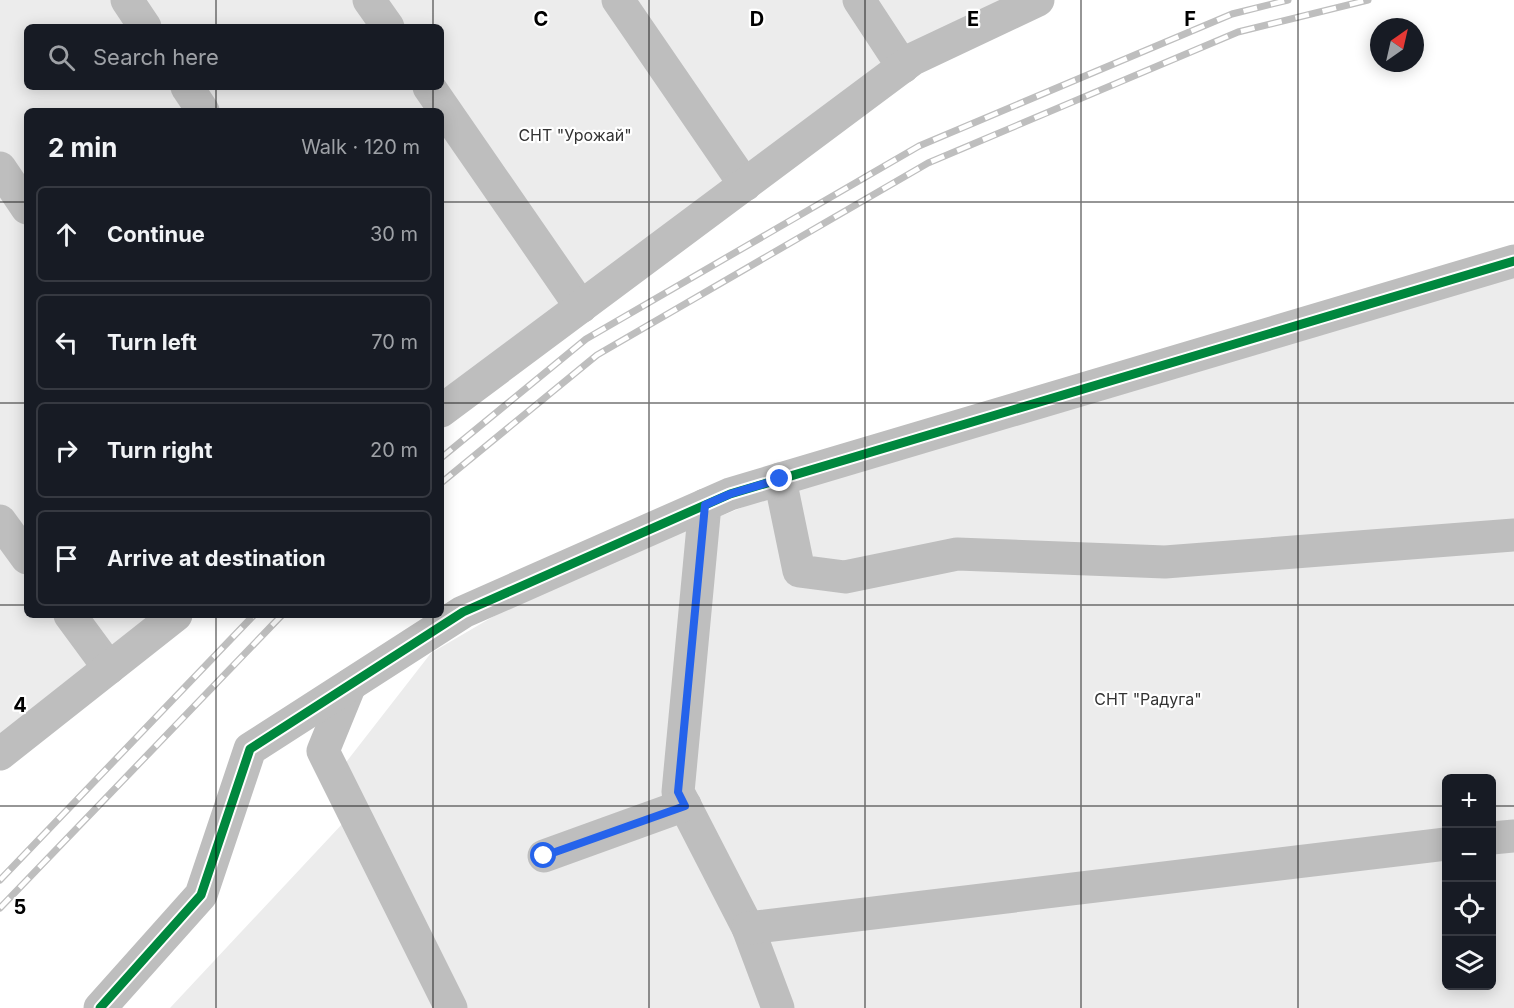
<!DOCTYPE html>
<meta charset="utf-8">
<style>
body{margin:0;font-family:Inter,sans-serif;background:#20242c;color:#f1f3f6}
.controls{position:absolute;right:18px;bottom:18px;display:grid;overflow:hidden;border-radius:9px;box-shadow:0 3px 15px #0003}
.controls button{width:54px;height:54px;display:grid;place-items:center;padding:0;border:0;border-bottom:2px solid #363941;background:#171b24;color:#f1f3f6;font:30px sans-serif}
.compass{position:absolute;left:1370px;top:18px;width:54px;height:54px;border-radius:50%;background:#171b24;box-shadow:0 3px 15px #0003;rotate:34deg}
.stop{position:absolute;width:18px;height:18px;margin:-14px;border:4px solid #2563eb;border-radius:50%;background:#fff}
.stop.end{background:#2563eb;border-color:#fff;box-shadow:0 2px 6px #0008}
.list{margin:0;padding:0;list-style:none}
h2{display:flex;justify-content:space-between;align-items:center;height:78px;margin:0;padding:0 24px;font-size:26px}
h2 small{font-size:20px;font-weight:400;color:#9ea1a6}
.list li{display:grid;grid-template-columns:39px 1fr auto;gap:18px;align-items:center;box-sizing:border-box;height:96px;margin:0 12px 12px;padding:0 12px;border:2px solid #363941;border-radius:9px}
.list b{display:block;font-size:22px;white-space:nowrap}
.list em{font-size:20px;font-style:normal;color:#9ea1a6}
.icon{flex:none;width:33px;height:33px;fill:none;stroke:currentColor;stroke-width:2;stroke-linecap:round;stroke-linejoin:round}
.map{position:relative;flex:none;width:1514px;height:1008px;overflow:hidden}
.search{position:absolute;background:#171b24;box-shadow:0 3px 15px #0003;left:24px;top:24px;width:420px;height:66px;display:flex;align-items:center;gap:15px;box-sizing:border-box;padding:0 21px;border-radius:9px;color:#9ea1a6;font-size:22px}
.panel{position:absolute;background:#171b24;box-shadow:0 3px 15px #0003;left:24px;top:108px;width:420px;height:510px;border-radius:9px}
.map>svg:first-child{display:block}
.green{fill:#ececec;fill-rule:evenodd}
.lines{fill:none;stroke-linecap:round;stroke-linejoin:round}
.minor{stroke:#bebebe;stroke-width:33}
.rail-casing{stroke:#bebebe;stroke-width:7}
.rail{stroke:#fff;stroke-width:4.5;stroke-dasharray:14;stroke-linecap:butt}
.cycleway-casing{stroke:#fff;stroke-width:13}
.cycleway{stroke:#00873e;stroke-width:9}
.route{stroke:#2563eb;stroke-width:8}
.grid{fill:none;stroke:#000;stroke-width:1.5;stroke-opacity:0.55}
.labels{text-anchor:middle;stroke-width:4.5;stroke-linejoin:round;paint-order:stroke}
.park-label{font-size:16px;fill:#333;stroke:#fff}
.grid-label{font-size:20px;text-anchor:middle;font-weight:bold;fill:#000;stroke:#fff;stroke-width:4.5;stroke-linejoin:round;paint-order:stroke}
</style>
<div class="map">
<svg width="1514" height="1008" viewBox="0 0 1514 1008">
<rect width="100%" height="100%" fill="#fff"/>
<g class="green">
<path d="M 0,0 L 1038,0 L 912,59 L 441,407 L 441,111 L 27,111 L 27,615 L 176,615 L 0,754 ZM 27,27 L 441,27 L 441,87 L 27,87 Z"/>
<path d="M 1514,269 L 1514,1008 L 170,1008 L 359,806 L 340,770 L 431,653 L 542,588 L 793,487 ZM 1446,778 L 1492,778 L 1492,986 L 1446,986 Z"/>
</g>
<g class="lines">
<g class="minor">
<path d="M 127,0 L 145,27"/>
<path d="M 369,0 L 388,27"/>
<path d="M 618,0 L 745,185"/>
<path d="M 859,0 L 903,67"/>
<path d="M 187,87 L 203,111"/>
<path d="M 429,87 L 581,307"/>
<path d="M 0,168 L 27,208"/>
<path d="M 441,411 L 913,59 L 1038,0"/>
<path d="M 780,479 L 799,571 L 845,577 L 957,554 L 1165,562 L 1514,535"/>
<path d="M 705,505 L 678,792 L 748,928 L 778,1008"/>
<path d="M 0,521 L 27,558"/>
<path d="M 70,615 L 109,668"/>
<path d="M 350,685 L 323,751 L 451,1008"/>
<path d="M 0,754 L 176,615"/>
<path d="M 1492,838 L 1514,836"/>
<path d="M 544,856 L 685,805"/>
<path d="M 748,928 L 1446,844"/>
<path d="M 100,1008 L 201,895 L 250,749 L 463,612 L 730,494 L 1514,261"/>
</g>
<g class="rail-casing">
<g id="rail">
<path d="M 441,458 L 586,339 L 919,146 L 1232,14 L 1288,0"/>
<path d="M 441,483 L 597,355 L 928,163 L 1238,32 L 1368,0"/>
<path d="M 0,880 L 254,615"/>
<path d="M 0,908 L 282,615"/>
</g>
</g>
<use href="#rail" class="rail"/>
<g class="cycleway-casing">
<path id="cycleway" d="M 100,1008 L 201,895 L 250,749 L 463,612 L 730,494 L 1514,261"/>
</g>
<use href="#cycleway" class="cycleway"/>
</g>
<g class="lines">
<path class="route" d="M 544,856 L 685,806 L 678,792 L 705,505 L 730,494 L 780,479"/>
</g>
<path class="grid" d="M 216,0 L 216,27M 433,0 L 433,27M 649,0 L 649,1008M 865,0 L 865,1008M 1081,0 L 1081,1008M 1298,0 L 1298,1008M 216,87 L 216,111M 433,87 L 433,111M 0,202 L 27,202M 441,202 L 1514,202M 0,403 L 27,403M 441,403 L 1514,403M 0,605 L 27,605M 441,605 L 1514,605M 216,615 L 216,1008M 433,615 L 433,1008M 0,806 L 1446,806M 1492,806 L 1514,806"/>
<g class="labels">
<g class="park-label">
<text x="575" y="141">СНТ "Урожай"</text>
<text x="1148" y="705">СНТ "Радуга"</text>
</g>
</g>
<g class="grid-label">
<text x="541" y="26">C</text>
<text x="757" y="26">D</text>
<text x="973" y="26">E</text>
<text x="1190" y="26">F</text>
<text x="20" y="712">4</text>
<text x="20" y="914">5</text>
</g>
</svg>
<div class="controls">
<button>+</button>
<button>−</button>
<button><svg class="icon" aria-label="locate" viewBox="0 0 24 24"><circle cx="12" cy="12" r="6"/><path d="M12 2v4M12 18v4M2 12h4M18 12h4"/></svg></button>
<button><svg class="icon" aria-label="layers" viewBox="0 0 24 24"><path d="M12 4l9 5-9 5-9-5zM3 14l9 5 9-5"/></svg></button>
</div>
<svg class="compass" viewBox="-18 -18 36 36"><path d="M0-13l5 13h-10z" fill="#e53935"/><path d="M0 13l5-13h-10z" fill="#9ea1a6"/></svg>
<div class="stop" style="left:544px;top:856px"></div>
<div class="stop end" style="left:780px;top:479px"></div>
<div class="search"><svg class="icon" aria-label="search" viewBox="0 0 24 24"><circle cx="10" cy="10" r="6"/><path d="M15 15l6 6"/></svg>Search here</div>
<section class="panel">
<h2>2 min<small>Walk · 120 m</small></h2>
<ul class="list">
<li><svg class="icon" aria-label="ahead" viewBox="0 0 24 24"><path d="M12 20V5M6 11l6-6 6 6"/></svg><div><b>Continue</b></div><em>30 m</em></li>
<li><svg class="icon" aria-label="left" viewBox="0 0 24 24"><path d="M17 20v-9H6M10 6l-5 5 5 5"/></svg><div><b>Turn left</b></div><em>70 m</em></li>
<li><svg class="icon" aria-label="right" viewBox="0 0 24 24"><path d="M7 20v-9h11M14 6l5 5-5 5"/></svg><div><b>Turn right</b></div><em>20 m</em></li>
<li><svg class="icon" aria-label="arrive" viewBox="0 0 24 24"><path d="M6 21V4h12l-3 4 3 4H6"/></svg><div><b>Arrive at destination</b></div></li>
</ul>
</section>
</div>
